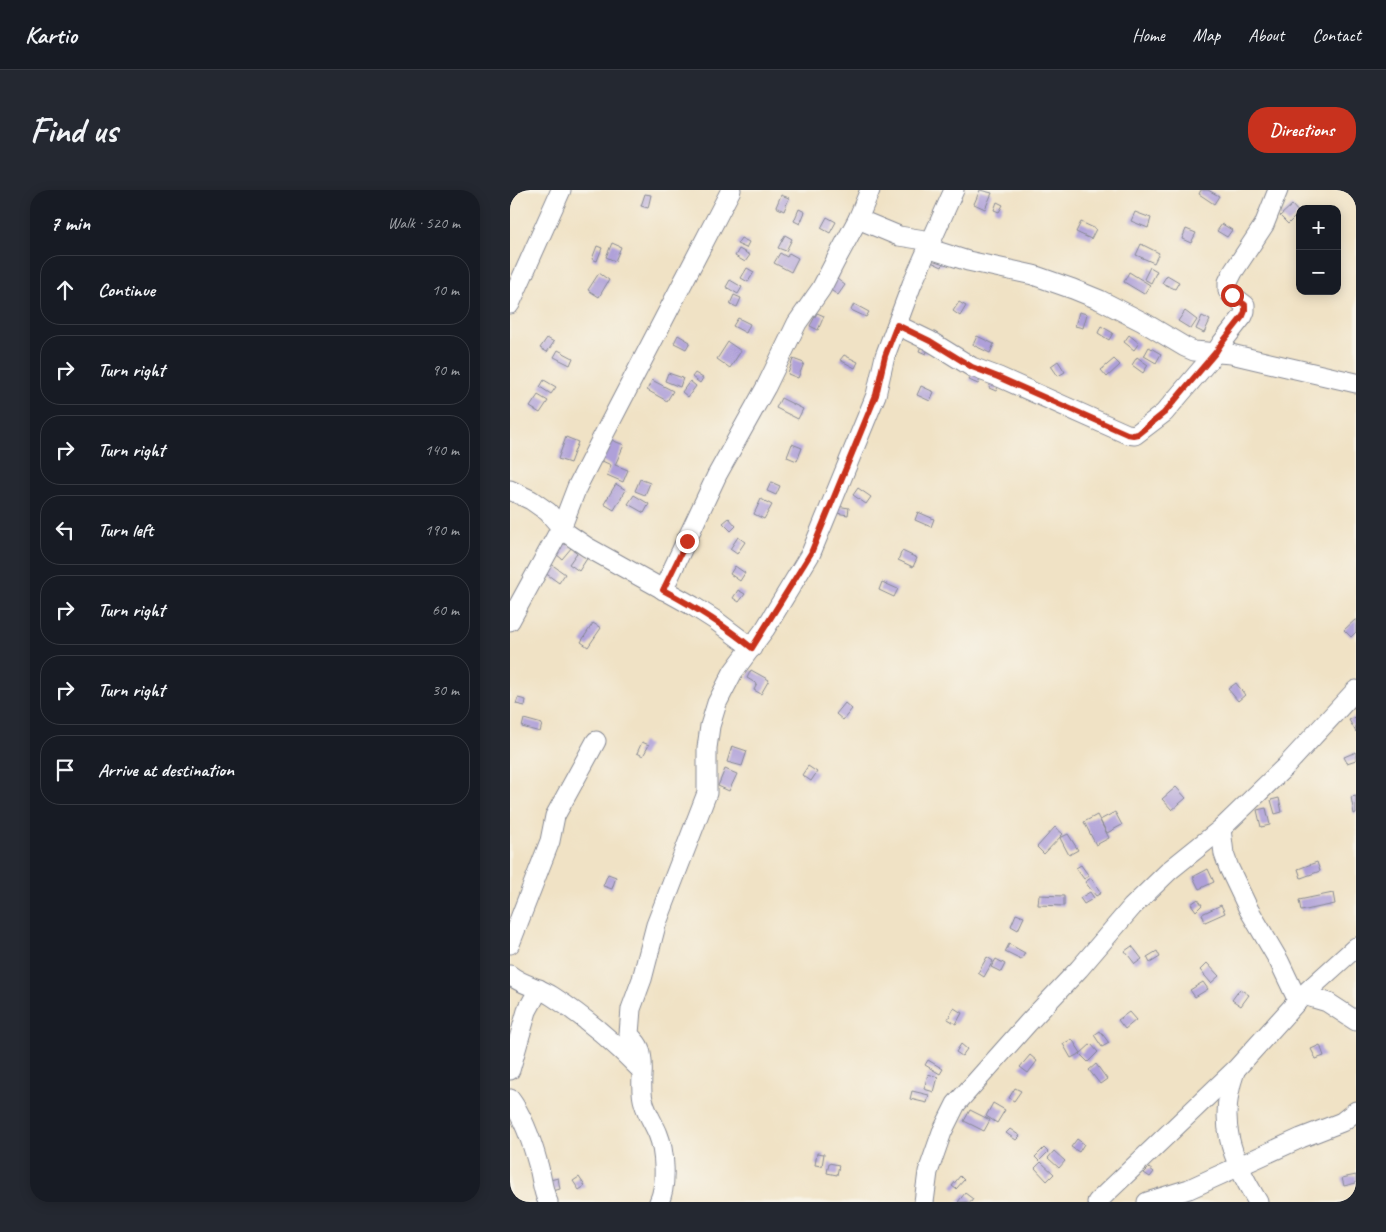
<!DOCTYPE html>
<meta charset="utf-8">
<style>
body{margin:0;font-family:Caveat,sans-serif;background:#242831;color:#f1f3f6}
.controls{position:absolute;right:15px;top:15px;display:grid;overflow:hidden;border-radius:10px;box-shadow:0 2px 12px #0003}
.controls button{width:45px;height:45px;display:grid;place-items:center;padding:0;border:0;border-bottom:1px solid #363941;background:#171b24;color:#f1f3f6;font:25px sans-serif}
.stop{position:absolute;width:15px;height:15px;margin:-11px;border:4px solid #c8321e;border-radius:50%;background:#fff}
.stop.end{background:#c8321e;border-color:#fff;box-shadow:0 1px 5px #0008}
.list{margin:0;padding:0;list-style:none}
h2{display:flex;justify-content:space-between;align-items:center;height:65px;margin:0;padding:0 20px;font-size:21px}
h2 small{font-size:16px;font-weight:400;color:#9ea1a6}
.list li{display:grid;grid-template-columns:32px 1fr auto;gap:15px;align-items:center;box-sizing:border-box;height:70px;margin:0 10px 10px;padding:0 10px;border:1px solid #363941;border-radius:20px}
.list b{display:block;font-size:19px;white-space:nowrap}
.list em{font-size:16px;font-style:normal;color:#9ea1a6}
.icon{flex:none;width:28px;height:28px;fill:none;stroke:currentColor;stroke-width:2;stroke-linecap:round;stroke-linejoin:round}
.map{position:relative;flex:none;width:846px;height:1012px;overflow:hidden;border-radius:20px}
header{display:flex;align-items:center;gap:30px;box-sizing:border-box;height:70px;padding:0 25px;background:#171b24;border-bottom:1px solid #363941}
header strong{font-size:24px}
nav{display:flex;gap:28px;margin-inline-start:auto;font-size:18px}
.intro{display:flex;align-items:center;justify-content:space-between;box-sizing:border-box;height:120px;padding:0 30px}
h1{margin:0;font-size:35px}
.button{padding:12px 22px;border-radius:20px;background:#c8321e;color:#fff;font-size:18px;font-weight:700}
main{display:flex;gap:30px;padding:0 30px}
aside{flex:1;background:#171b24;border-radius:20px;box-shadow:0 2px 12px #0003}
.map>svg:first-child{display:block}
.building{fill:#afa0d9}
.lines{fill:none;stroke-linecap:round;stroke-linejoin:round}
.minor-casing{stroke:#868892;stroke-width:21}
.minor{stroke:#fff;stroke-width:19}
.route{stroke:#c8321e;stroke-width:6}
</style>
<header>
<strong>Kartio</strong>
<nav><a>Home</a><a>Map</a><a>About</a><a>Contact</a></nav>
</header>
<div class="intro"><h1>Find us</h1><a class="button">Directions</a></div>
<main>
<aside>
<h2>7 min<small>Walk · 520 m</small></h2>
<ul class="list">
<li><svg class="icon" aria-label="ahead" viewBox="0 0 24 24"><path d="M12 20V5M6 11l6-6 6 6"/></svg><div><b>Continue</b></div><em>10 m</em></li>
<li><svg class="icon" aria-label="right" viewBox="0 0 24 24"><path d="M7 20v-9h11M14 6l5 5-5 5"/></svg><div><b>Turn right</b></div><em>90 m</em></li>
<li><svg class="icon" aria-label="right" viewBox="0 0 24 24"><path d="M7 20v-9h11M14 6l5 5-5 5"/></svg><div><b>Turn right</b></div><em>140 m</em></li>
<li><svg class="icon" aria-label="left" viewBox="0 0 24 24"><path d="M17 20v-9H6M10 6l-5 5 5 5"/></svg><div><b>Turn left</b></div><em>190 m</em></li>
<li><svg class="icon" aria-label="right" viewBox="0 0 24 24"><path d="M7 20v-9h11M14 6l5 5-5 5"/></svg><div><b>Turn right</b></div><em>60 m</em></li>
<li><svg class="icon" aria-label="right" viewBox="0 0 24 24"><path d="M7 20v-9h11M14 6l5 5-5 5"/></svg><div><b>Turn right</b></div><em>30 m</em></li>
<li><svg class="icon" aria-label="arrive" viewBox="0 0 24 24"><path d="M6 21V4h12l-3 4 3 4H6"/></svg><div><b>Arrive at destination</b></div></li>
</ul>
</aside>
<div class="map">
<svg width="846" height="1012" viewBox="0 0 846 1012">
<rect width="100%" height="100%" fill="#f7f3e8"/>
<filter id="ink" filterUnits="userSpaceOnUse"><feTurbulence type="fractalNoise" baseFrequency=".02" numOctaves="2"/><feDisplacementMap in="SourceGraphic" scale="10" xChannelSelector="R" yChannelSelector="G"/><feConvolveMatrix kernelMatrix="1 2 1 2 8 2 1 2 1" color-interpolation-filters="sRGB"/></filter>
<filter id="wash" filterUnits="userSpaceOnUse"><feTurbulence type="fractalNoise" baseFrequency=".0096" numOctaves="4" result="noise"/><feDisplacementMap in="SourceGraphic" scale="20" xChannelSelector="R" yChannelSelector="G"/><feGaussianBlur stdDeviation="1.12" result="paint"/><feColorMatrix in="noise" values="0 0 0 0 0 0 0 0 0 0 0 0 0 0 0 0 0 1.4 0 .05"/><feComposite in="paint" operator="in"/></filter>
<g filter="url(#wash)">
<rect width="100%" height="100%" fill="#f0e2c5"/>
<g id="blocks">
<g class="building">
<path d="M 470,0 L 482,3 L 475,19 L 464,14 Z"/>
<path d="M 691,0 L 698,0 L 709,6 L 704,14 L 689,4 Z"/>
<path d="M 135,4 L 141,5 L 138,18 L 131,16 Z"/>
<path d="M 271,5 L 279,8 L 274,21 L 266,17 Z"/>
<path d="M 487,12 L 493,15 L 489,22 L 484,20 Z"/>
<path d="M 782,15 L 789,23 L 778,34 L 770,26 Z"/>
<path d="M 289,19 L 295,22 L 290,34 L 284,31 Z"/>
<path d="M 625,22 L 641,28 L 638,38 L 621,31 Z"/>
<path d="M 317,27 L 326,32 L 320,43 L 311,38 Z"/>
<path d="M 571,32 L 586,39 L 581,49 L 566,42 Z"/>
<path d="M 712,34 L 722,40 L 717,47 L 707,41 Z"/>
<path d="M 676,39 L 686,43 L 681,53 L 672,49 Z"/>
<path d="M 275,45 L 282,49 L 276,61 L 268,58 Z"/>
<path d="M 231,48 L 239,52 L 236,58 L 227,54 Z"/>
<path d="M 102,53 L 111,57 L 105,71 L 96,67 Z"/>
<path d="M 631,54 L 649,63 L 644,73 L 626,65 Z"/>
<path d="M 87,56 L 92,58 L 87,71 L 82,69 Z"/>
<path d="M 229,59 L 240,65 L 235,72 L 225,66 Z"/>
<path d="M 270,63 L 277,67 L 279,63 L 288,68 L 281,82 L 264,73 Z"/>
<path d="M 435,68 L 432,77 L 417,70 Z"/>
<path d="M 640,77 L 647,81 L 641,93 L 634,89 Z"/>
<path d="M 237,78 L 244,82 L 238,92 L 231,88 Z"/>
<path d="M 330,81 L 327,89 L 335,95 L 328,105 L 319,99 Z"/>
<path d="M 619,82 L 640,95 L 634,104 L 614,92 Z"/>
<path d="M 89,83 L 99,90 L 89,107 L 78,100 Z"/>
<path d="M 657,85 L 669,92 L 665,99 L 652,93 Z"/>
<path d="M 220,90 L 232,97 L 228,104 L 216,97 Z"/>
<path d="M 224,105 L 231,108 L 227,117 L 220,114 Z"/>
<path d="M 449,112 L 456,116 L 450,126 L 443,121 Z"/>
<path d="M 344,114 L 359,122 L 356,127 L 341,120 Z"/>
<path d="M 675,121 L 687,130 L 681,139 L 668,131 Z"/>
<path d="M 569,122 L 577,124 L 573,138 L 565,136 Z"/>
<path d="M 307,123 L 314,126 L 308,140 L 300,136 Z"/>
<path d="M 692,126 L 700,130 L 694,143 L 686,139 Z"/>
<path d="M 228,128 L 240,134 L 236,143 L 223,136 Z"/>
<path d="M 591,136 L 603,143 L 599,150 L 588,143 Z"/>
<path d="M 168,145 L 180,152 L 176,159 L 164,153 Z"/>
<path d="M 619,145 L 629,153 L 624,160 L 614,152 Z"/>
<path d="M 467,146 L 484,154 L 480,163 L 463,155 Z"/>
<path d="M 37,148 L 44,152 L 37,162 L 30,158 Z"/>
<path d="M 414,149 L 421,152 L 416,164 L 409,161 Z"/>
<path d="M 218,152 L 231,161 L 220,178 L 207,169 Z"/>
<path d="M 639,157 L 651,164 L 646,173 L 634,166 Z"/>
<path d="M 48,160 L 63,168 L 60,175 L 44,167 Z"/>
<path d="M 334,165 L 348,172 L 345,178 L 330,170 Z"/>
<path d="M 627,167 L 638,175 L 633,183 L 622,175 Z"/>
<path d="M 283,169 L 294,173 L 288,188 L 278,184 Z"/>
<path d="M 604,169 L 610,175 L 597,187 L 591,180 Z"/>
<path d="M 548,171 L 555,182 L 548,186 L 541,176 Z"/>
<path d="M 464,182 L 472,185 L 468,194 L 459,190 Z"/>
<path d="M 158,183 L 173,188 L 170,197 L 155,191 Z"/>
<path d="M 185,183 L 193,188 L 190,193 L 182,187 Z"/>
<path d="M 34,190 L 46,197 L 41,204 L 30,197 Z"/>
<path d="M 142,190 L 163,201 L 157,211 L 137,200 Z"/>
<path d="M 482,190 L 490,193 L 486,201 L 479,198 Z"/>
<path d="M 180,191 L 186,196 L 178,207 L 172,202 Z"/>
<path d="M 411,196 L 424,202 L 420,211 L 407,205 Z"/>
<path d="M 28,205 L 38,211 L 30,223 L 20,217 Z"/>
<path d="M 271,208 L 293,219 L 288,229 L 266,218 Z"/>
<path d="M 56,247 L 68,252 L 60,273 L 48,269 Z"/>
<path d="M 99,249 L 114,255 L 105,275 L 118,280 L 113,292 L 97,285 L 101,275 L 90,270 Z"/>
<path d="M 282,254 L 292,258 L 287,271 L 277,267 Z"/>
<path d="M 130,289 L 140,293 L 135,305 L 125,301 Z"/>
<path d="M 261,292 L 270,296 L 266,305 L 257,301 Z"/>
<path d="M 106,294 L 116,300 L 104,320 L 94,314 Z"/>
<path d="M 348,298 L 361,307 L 356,314 L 343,305 Z"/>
<path d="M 124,305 L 139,314 L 134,323 L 118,314 Z"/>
<path d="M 251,309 L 262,315 L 254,329 L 244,324 Z"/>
<path d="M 327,316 L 339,318 L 338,325 L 326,323 Z"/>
<path d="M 408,322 L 424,329 L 421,337 L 405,330 Z"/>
<path d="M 219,328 L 226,336 L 221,341 L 213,333 Z"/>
<path d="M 228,347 L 235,352 L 227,364 L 220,359 Z"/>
<path d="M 55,352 L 62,357 L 52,369 L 46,364 Z"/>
<path d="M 69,360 L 78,367 L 69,381 L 59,374 Z"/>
<path d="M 392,361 L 407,368 L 403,377 L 388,370 Z"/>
<path d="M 37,371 L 55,384 L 49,393 L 31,380 Z"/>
<path d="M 225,376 L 235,383 L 230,391 L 220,384 Z"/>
<path d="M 372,392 L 388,399 L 384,407 L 369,400 Z"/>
<path d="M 228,400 L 235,404 L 229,412 L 223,408 Z"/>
<path d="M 846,429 L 846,442 L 841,447 L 834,440 Z"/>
<path d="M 83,433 L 91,438 L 78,457 L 71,452 Z"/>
<path d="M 241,480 L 259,490 L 251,504 L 244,500 L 247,494 L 237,488 Z"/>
<path d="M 726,493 L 735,505 L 728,511 L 718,499 Z"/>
<path d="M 8,508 L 16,510 L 15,516 L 6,514 Z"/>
<path d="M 335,513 L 342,519 L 333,530 L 326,524 Z"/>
<path d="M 845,527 L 846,529 L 846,542 L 839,530 Z"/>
<path d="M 14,529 L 32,534 L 30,542 L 12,537 Z"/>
<path d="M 132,552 L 139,555 L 133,566 L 127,563 Z"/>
<path d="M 222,556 L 237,561 L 232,576 L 217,572 Z"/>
<path d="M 846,562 L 846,570 L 837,573 L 834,567 Z"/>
<path d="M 298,576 L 307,582 L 301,591 L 292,585 Z"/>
<path d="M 215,579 L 227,584 L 219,601 L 208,596 Z"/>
<path d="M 666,597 L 676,608 L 662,620 L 652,609 Z"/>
<path d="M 846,606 L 846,623 L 844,624 L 841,607 Z"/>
<path d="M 769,608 L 772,622 L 765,624 L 761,610 Z"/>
<path d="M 756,618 L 760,635 L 751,637 L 747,620 Z"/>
<path d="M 605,622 L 612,635 L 597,643 L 590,630 Z"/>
<path d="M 587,625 L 599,648 L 586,655 L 574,632 Z"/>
<path d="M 545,637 L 553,644 L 534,664 L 527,657 Z"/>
<path d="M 558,644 L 568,660 L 559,665 L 550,648 Z"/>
<path d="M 807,672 L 810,681 L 791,688 L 788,679 Z"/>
<path d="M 571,675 L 579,686 L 574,689 L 566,678 Z"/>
<path d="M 698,679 L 704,692 L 689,699 L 683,687 Z"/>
<path d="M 98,684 L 106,687 L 102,699 L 93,696 Z"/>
<path d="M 581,688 L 591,703 L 586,706 L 575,692 Z"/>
<path d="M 580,702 L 584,708 L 574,714 L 570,708 Z"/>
<path d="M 823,703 L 825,714 L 791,721 L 789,710 Z"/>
<path d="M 529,705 L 554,706 L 554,716 L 528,715 Z"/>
<path d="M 688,709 L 692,715 L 686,721 L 681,714 Z"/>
<path d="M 711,715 L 715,723 L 695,732 L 692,724 Z"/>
<path d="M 506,724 L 514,727 L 508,740 L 501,736 Z"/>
<path d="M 499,754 L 515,763 L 511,770 L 495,762 Z"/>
<path d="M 622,756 L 632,769 L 625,774 L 615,761 Z"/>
<path d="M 647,761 L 650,767 L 640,773 L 637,767 Z"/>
<path d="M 477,767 L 483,771 L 474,787 L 468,783 Z"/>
<path d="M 486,769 L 495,774 L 491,782 L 481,777 Z"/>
<path d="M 697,773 L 709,786 L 701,793 L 690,780 Z"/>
<path d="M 693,792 L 698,799 L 685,807 L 680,800 Z"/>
<path d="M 730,799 L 739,805 L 731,816 L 722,810 Z"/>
<path d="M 444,818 L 452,823 L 446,834 L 438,829 Z"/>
<path d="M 619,822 L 626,830 L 615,839 L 608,830 Z"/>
<path d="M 590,841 L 599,853 L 592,857 L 584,845 Z"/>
<path d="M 562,849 L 571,863 L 561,868 L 553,854 Z"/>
<path d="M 451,854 L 457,859 L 452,866 L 446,862 Z"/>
<path d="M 581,854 L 588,862 L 578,872 L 570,864 Z"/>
<path d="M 810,855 L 814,866 L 806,869 L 801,859 Z"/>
<path d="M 520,865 L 527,871 L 518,883 L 510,877 Z"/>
<path d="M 418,870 L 433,879 L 430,884 L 415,875 Z"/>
<path d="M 586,874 L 597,889 L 590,894 L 579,880 Z"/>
<path d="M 418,884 L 428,887 L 424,902 L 414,899 Z"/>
<path d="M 505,898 L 511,901 L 504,911 L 499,908 Z"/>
<path d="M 402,901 L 419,905 L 417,913 L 400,909 Z"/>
<path d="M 483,913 L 495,920 L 487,933 L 476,926 Z"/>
<path d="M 460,920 L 480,930 L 474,941 L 454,931 Z"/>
<path d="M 500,939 L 510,946 L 506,950 L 496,943 Z"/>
<path d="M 567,949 L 574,954 L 569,962 L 561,957 Z"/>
<path d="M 534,958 L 538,962 L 529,971 L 525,967 Z"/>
<path d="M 544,961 L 555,971 L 549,978 L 538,968 Z"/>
<path d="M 307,963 L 314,964 L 312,976 L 305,975 Z"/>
<path d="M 531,972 L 544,984 L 537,991 L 525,978 Z"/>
<path d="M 319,973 L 329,975 L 327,985 L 317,983 Z"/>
<path d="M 639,978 L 644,982 L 640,987 L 634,983 Z"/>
<path d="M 846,985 L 846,993 L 834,996 L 832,988 Z"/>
<path d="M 450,986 L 454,990 L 446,999 L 442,996 Z"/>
<path d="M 69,987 L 75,996 L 69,1000 L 63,991 Z"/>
<path d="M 48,988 L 50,999 L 43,1001 L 40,990 Z"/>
<path d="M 455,1003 L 463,1009 L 461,1012 L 448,1012 Z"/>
</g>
</g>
</g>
<g filter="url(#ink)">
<use href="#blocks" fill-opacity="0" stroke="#868892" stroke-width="1"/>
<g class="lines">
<g class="minor-casing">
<g id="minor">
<path d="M 348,29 L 389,46 L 421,51"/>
<path d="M 417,58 L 458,71 L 523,85 L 563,99 L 590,110 L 633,132 L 675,157 L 684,161 L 721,164 L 846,193"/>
<path d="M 0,114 L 51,0"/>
<path d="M 387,135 L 420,151 L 462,177 L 489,187 L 617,244 L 625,245 L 654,223 L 706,162 L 711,154 L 733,126 L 735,121 L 735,115 L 722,105 L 718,101 L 718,92 L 723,82 L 754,35 L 768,0"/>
<path d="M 0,300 L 21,310 L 38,322 L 55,342 L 77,357 L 183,416 L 205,430 L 242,458"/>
<path d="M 153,400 L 207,285 L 256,197 L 287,133 L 311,99 L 327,68 L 348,29 L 360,0"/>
<path d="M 0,431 L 52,336 L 67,297 L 90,252 L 221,0"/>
<path d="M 711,639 L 714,664 L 719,678 L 739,720 L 769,771 L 788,811"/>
<path d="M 0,754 L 40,651 L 45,626 L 86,551"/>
<path d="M 0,785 C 12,795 28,797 42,806 C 75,827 105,853 132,881"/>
<path d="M 793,805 L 817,812 L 846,831"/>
<path d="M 0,880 L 17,821 L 29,799"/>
<path d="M 725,881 C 707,932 721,968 748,1012"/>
<path d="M 0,909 C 14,928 22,952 28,974 C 32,987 32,1000 38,1012"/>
<path d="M 149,1012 C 157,996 155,961 148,944 C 144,934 137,924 134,913 C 128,896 136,877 130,860 C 129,854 123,850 119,844 L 121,819 L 132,789 L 146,735 L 197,603 L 197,558 L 200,536 L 207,513 L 223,482 L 255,439 L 301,363 L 366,205 L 375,166 L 402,94 L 444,0"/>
<path d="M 414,1012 L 418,982 L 432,942 L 446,914 L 518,833 L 569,779 L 622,717 L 660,680 L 711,639 L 775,577 L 846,500"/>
<path d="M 587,1012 L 727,878 L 793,805 L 846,757"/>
<path d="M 637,1012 L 679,999 L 791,948 L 832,932 L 846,921"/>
</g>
</g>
<use href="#minor" class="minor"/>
</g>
</g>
<g class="lines" filter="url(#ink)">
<path class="route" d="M 177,351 L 153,400 C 185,417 214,435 242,458 L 301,363 L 366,205 L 375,166 L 387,135 L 420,151 L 462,177 L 488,187 L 617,244 L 623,245 L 628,244 L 654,223 L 706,162 L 711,154 L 733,126 L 735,121 L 735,115 L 722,105"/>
</g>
</svg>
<div class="controls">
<button>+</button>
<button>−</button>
</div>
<div class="stop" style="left:722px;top:105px"></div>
<div class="stop end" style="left:177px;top:351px"></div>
</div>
</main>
